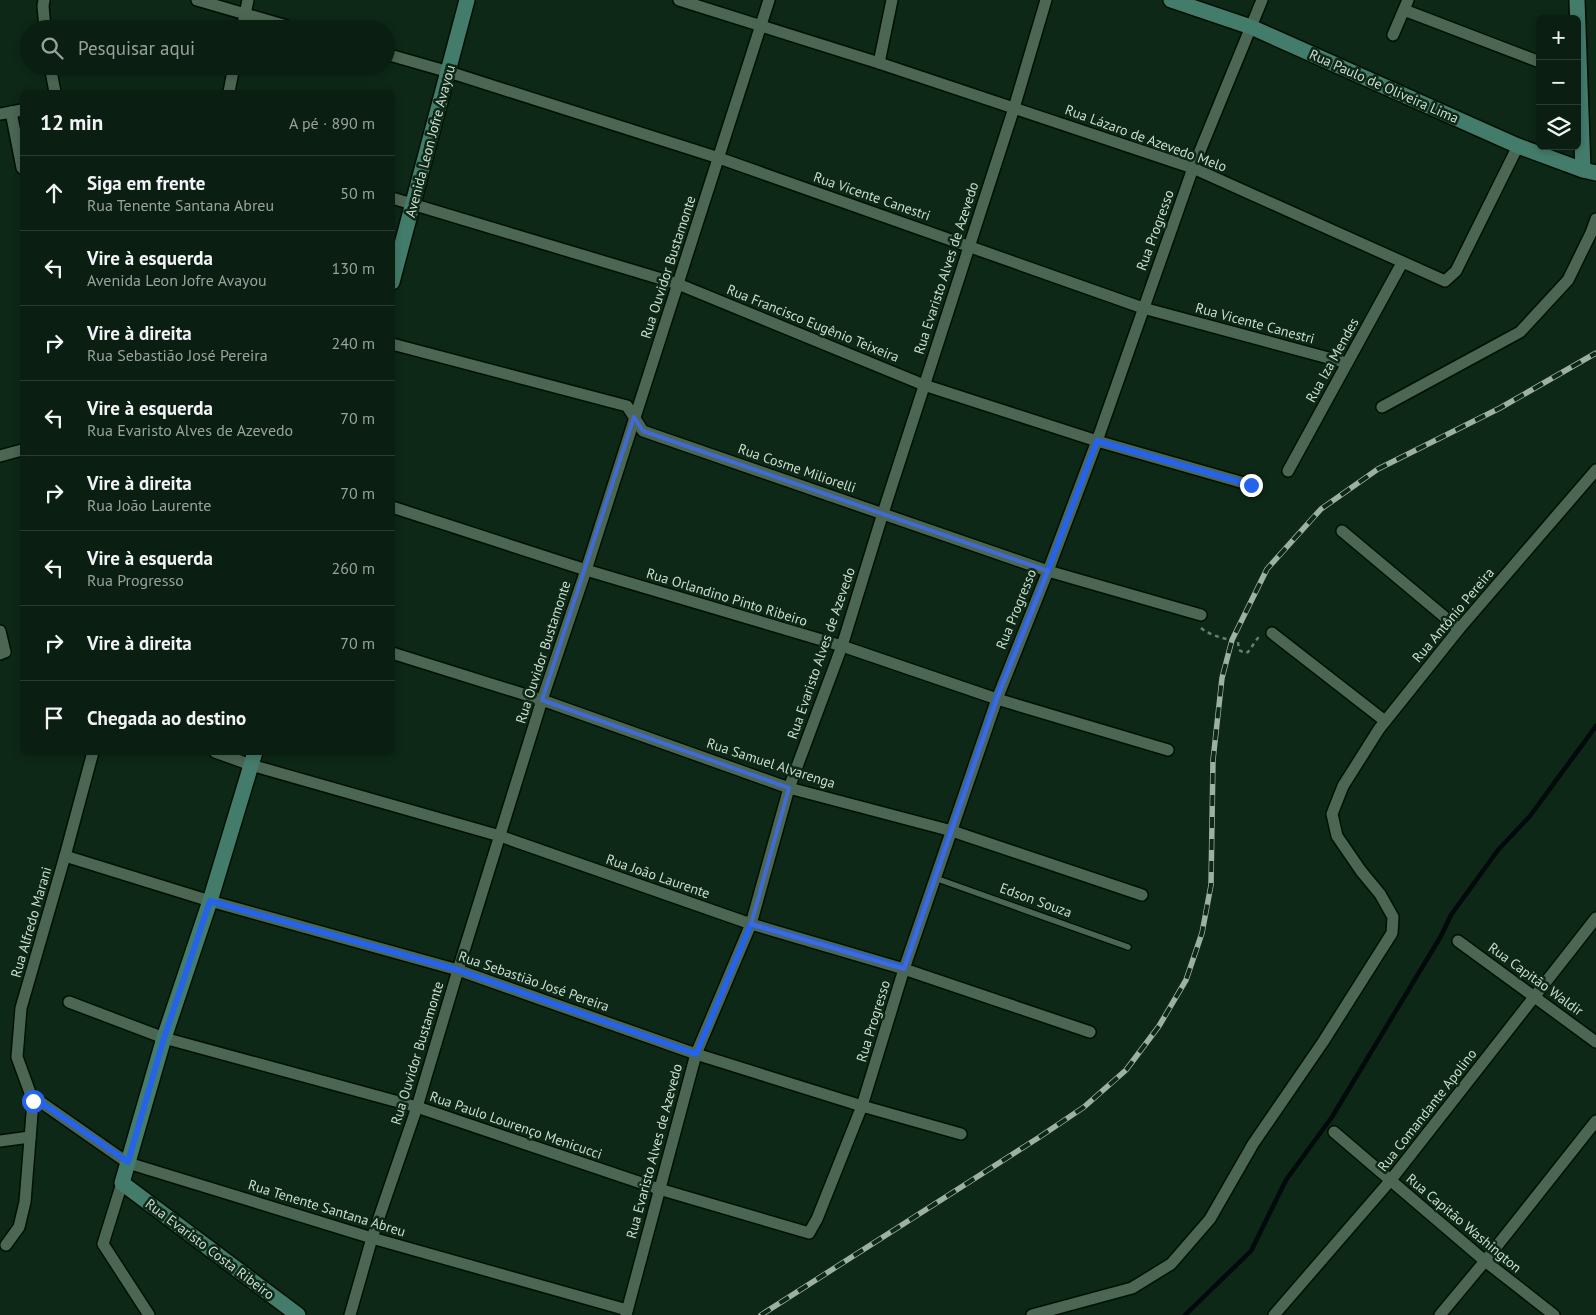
<!DOCTYPE html>
<html lang="pt">
<meta charset="utf-8">
<style>
body{margin:0;font-family:"PT Sans",sans-serif;background:#182b1f;color:#f1f3f6}
.controls{position:absolute;right:15px;top:15px;display:grid;overflow:hidden;border-radius:8px;box-shadow:0 2px 8px #0003}
.controls button{width:45px;height:45px;display:grid;place-items:center;padding:0;border:0;border-bottom:1px solid #2a3c31;background:#0a1e11;color:#f1f3f6;font:25px sans-serif}
.stop{position:absolute;width:15px;height:15px;margin:-11px;border:4px solid #2563eb;border-radius:50%;background:#fff}
.stop.end{background:#2563eb;border-color:#fff;box-shadow:0 1px 5px #0008}
.list{margin:0;padding:0;list-style:none}
h2{display:flex;justify-content:space-between;align-items:center;height:65px;margin:0;padding:0 20px;font-size:21px}
h2 small{font-size:16px;font-weight:400;color:#99a29f}
.list li{display:grid;grid-template-columns:32px 1fr auto;gap:15px;align-items:center;box-sizing:border-box;height:75px;padding:0 20px;border-top:1px solid #2a3c31}
.list b{display:block;font-size:19px;white-space:nowrap}
.list p{margin:0;font-size:16px;white-space:nowrap;color:#99a29f}
.list em{font-size:16px;font-style:normal;color:#99a29f}
.icon{flex:none;width:28px;height:28px;fill:none;stroke:currentColor;stroke-width:2;stroke-linecap:round;stroke-linejoin:round}
.map{position:relative;flex:none;width:1596px;height:1315px;overflow:hidden}
.search{position:absolute;background:#0a1e11;box-shadow:0 2px 8px #0003;left:20px;top:20px;width:375px;height:55px;display:flex;align-items:center;gap:12px;box-sizing:border-box;padding:0 18px;border-radius:28px;color:#99a29f;font-size:19px}
.panel{position:absolute;background:#0a1e11;box-shadow:0 2px 8px #0003;left:20px;top:90px;width:375px;height:665px;border-radius:8px}
.map>svg:first-child{display:block}
.lines{fill:none;stroke-linecap:round;stroke-linejoin:round}
.stream{stroke:#01090c;stroke-width:4.5}
.lane-casing{stroke:#001003;stroke-width:8}
.street-casing{stroke:#001003;stroke-width:14}
.secondary-casing{stroke:#001003;stroke-width:18}
.path{stroke:#697e70;stroke-width:2.5;stroke-dasharray:4 4;stroke-linecap:butt}
.lane{stroke:#4b6653;stroke-width:5.5}
.street{stroke:#4b6653;stroke-width:11}
.secondary{stroke:#447c6b;stroke-width:15}
.rail-casing{stroke:#9db0a3;stroke-width:5.5}
.rail{stroke:#0d2817;stroke-width:4;stroke-dasharray:11;stroke-linecap:butt}
.route{stroke:#2563eb;stroke-width:6}
.marked{fill:none;stroke:#406bd7;stroke-width:4;stroke-linejoin:round}
.labels{text-anchor:middle;stroke-width:5;stroke-linejoin:round;paint-order:stroke}
.street-label{font-size:14px;fill:#cdddd1;stroke:#0d2817}
</style>
<div class="map">
<svg width="1596" height="1315" viewBox="0 0 1596 1315">
<rect width="100%" height="100%" fill="#0d2817"/>
<g class="lines">
<path class="stream" d="M 1185,1315 L 1251,1251 L 1286,1180 L 1332,1117 L 1441,936 L 1451,915 L 1498,850 L 1530,816 L 1596,726"/>
<g class="lane-casing">
<path id="lane" d="M 935,878 L 1128,947"/>
</g>
<g class="street-casing">
<g id="street">
<path d="M 44,0 L 43,6 L 45,29"/>
<path d="M 197,0 L 297,29"/>
<path d="M 679,0 L 879,63 L 1193,168 L 1445,281 L 1456,271 L 1518,146"/>
<path d="M 1404,10 L 1540,62"/>
<path d="M 242,29 L 248,0"/>
<path d="M 1393,35 L 1408,0"/>
<path d="M 386,54 L 449,72 L 719,158 L 1143,308 L 1347,363"/>
<path d="M 879,63 L 892,0"/>
<path d="M 50,66 L 55,92"/>
<path d="M 229,92 L 234,66"/>
<path d="M 11,112 L 22,168"/>
<path d="M 0,114 L 22,110"/>
<path d="M 392,198 L 678,284 L 924,385 L 1097,441 L 1251,485"/>
<path d="M 392,344 L 627,406 L 643,431 L 1048,571 L 1201,615"/>
<path d="M 1382,407 L 1520,332 L 1568,280 L 1591,233 L 1596,219"/>
<path d="M 0,456 L 22,450"/>
<path d="M 1288,471 L 1402,263"/>
<path d="M 392,507 L 586,570 L 842,646 L 997,699 L 1168,750"/>
<path d="M 1342,531 L 1459,629"/>
<path d="M 0,631 L 5,652 L 0,654"/>
<path d="M 1272,633 L 1385,721"/>
<path d="M 392,653 L 542,700 L 789,788 L 952,831 L 1142,895"/>
<path d="M 215,752 L 251,765 L 500,836 L 751,924 L 904,969 L 1090,1032"/>
<path d="M 65,856 L 210,901 L 458,970 L 696,1054 L 862,1106 L 961,1134"/>
<path d="M 1458,941 L 1596,1042"/>
<path d="M 69,1002 L 164,1038 L 417,1107 L 659,1189 L 809,1233 L 817,1219 L 862,1106 L 904,969 L 997,699 L 1048,571 L 1097,441 L 1193,168 L 1262,0"/>
<path d="M 33,1101 L 42,1103 L 128,1163 L 372,1238 L 627,1310"/>
<path d="M 1334,1132 L 1485,1261 L 1554,1315"/>
<path d="M 0,1141 L 30,1137"/>
<path d="M 122,1183 L 103,1244 L 149,1315"/>
<path d="M 6,1245 L 19,1227 L 25,1202 L 33,1101 L 17,1057 L 21,1008 L 65,856 L 93,752"/>
<path d="M 350,1315 L 372,1238 L 417,1107 L 458,970 L 542,700 L 586,570 L 769,0"/>
<path d="M 626,1315 L 696,1054 L 751,924 L 789,788 L 842,646 L 883,513 L 1014,108 L 1046,0"/>
<path d="M 1032,1315 L 1132,1288 L 1171,1264 L 1210,1219 L 1253,1144 L 1323,1042 L 1392,933 L 1393,917 L 1380,894 L 1361,871 L 1337,836 L 1332,814 L 1343,786 L 1379,729 L 1459,629 L 1596,470"/>
<path d="M 1274,1315 L 1390,1181 L 1596,918"/>
<path d="M 1440,1315 L 1485,1261 L 1596,1121"/>
</g>
</g>
<g class="secondary-casing">
<g id="secondary">
<path d="M 1171,0 L 1251,27 L 1518,146 L 1583,170 L 1596,173"/>
<path d="M 1577,0 L 1583,170"/>
<path d="M 392,282 L 467,0"/>
<path d="M 255,752 L 210,901 L 164,1038 L 122,1183 L 298,1315"/>
</g>
</g>
<path class="path" d="M 1201,628 C 1212,637 1225,638 1238,642 L 1239,650 L 1245,653 L 1248,652 L 1260,635"/>
<use href="#lane" class="lane"/>
<use href="#street" class="street"/>
<use href="#secondary" class="secondary"/>
<g class="rail-casing">
<path id="rail" d="M 761,1315 L 1038,1138 L 1084,1107 L 1126,1070 L 1159,1026 L 1186,980 L 1202,933 L 1211,885 L 1213,760 L 1222,678 L 1232,640 L 1267,569 L 1321,509 L 1378,469 L 1500,408 L 1596,353"/>
</g>
<use href="#rail" class="rail"/>
</g>
<g class="lines">
<path class="route" d="M 33,1101 L 42,1103 L 128,1162 L 164,1038 L 210,901 L 458,970 L 696,1054 L 751,924 L 904,968 L 996,699 L 1048,570 L 1097,441 L 1251,485"/>
</g>
<path class="marked" d="M 634,417 L 643,431 L 1048,571 L 997,699 L 904,969 L 751,924 L 789,788 L 542,700 Z"/>
<g class="labels">
<g class="street-label">
<text transform="translate(1384 86) rotate(24)" y="5">Rua Paulo de Oliveira Lima</text>
<text transform="translate(1146 138) rotate(20)" y="5">Rua Lázaro de Azevedo Melo</text>
<text transform="translate(430 141) rotate(-75)" y="5">Avenida Leon Jofre Avayou</text>
<text transform="translate(872 196) rotate(19)" y="5">Rua Vicente Canestri</text>
<text transform="translate(1155 230) rotate(-70)" y="5">Rua Progresso</text>
<text transform="translate(668 267) rotate(-72)" y="5">Rua Ouvidor Bustamonte</text>
<text transform="translate(946 268) rotate(-72)" y="5">Rua Evaristo Alves de Azevedo</text>
<text transform="translate(813 323) rotate(22)" y="5">Rua Francisco Eugênio Teixeira</text>
<text transform="translate(1255 323) rotate(15)" y="5">Rua Vicente Canestri</text>
<text transform="translate(1332 360) rotate(-61)" y="5">Rua Iza Mendes</text>
<text transform="translate(797 468) rotate(19)" y="5">Rua Cosme Miliorelli</text>
<text transform="translate(727 597) rotate(17)" y="5">Rua Orlandino Pinto Ribeiro</text>
<text transform="translate(1016 609) rotate(-68)" y="5">Rua Progresso</text>
<text transform="translate(1453 615) rotate(-50)" y="5">Rua Antônio Pereira</text>
<text transform="translate(543 652) rotate(-72)" y="5">Rua Ouvidor Bustamonte</text>
<text transform="translate(821 653) rotate(-71)" y="5">Rua Evaristo Alves de Azevedo</text>
<text transform="translate(771 763) rotate(18)" y="5">Rua Samuel Alvarenga</text>
<text transform="translate(658 876) rotate(19)" y="5">Rua João Laurente</text>
<text transform="translate(1036 900) rotate(20)" y="5">Edson Souza</text>
<text transform="translate(31 922) rotate(-74)" y="5">Rua Alfredo Marani</text>
<text transform="translate(1536 979) rotate(36)" y="5">Rua Capitão Waldir</text>
<text transform="translate(534 981) rotate(19)" y="5">Rua Sebastião José Pereira</text>
<text transform="translate(873 1021) rotate(-73)" y="5">Rua Progresso</text>
<text transform="translate(417 1053) rotate(-73)" y="5">Rua Ouvidor Bustamonte</text>
<text transform="translate(1427 1110) rotate(-52)" y="5">Rua Comandante Apolino</text>
<text transform="translate(516 1125) rotate(19)" y="5">Rua Paulo Lourenço Menicucci</text>
<text transform="translate(654 1151) rotate(-75)" y="5">Rua Evaristo Alves de Azevedo</text>
<text transform="translate(327 1208) rotate(17)" y="5">Rua Tenente Santana Abreu</text>
<text transform="translate(1464 1223) rotate(40)" y="5">Rua Capitão Washington</text>
<text transform="translate(210 1249) rotate(37)" y="5">Rua Evaristo Costa Ribeiro</text>
</g>
</g>
</svg>
<div class="controls">
<button>+</button>
<button>−</button>
<button><svg class="icon" aria-label="layers" viewBox="0 0 24 24"><path d="M12 4l9 5-9 5-9-5zM3 14l9 5 9-5"/></svg></button>
</div>
<div class="stop" style="left:33px;top:1101px"></div>
<div class="stop end" style="left:1251px;top:485px"></div>
<div class="search"><svg class="icon" aria-label="search" viewBox="0 0 24 24"><circle cx="10" cy="10" r="6"/><path d="M15 15l6 6"/></svg>Pesquisar aqui</div>
<section class="panel">
<h2>12 min<small>A pé · 890 m</small></h2>
<ul class="list">
<li><svg class="icon" aria-label="ahead" viewBox="0 0 24 24"><path d="M12 20V5M6 11l6-6 6 6"/></svg><div><b>Siga em frente</b><p>Rua Tenente Santana Abreu</p></div><em>50 m</em></li>
<li><svg class="icon" aria-label="left" viewBox="0 0 24 24"><path d="M17 20v-9H6M10 6l-5 5 5 5"/></svg><div><b>Vire à esquerda</b><p>Avenida Leon Jofre Avayou</p></div><em>130 m</em></li>
<li><svg class="icon" aria-label="right" viewBox="0 0 24 24"><path d="M7 20v-9h11M14 6l5 5-5 5"/></svg><div><b>Vire à direita</b><p>Rua Sebastião José Pereira</p></div><em>240 m</em></li>
<li><svg class="icon" aria-label="left" viewBox="0 0 24 24"><path d="M17 20v-9H6M10 6l-5 5 5 5"/></svg><div><b>Vire à esquerda</b><p>Rua Evaristo Alves de Azevedo</p></div><em>70 m</em></li>
<li><svg class="icon" aria-label="right" viewBox="0 0 24 24"><path d="M7 20v-9h11M14 6l5 5-5 5"/></svg><div><b>Vire à direita</b><p>Rua João Laurente</p></div><em>70 m</em></li>
<li><svg class="icon" aria-label="left" viewBox="0 0 24 24"><path d="M17 20v-9H6M10 6l-5 5 5 5"/></svg><div><b>Vire à esquerda</b><p>Rua Progresso</p></div><em>260 m</em></li>
<li><svg class="icon" aria-label="right" viewBox="0 0 24 24"><path d="M7 20v-9h11M14 6l5 5-5 5"/></svg><div><b>Vire à direita</b></div><em>70 m</em></li>
<li><svg class="icon" aria-label="arrive" viewBox="0 0 24 24"><path d="M6 21V4h12l-3 4 3 4H6"/></svg><div><b>Chegada ao destino</b></div></li>
</ul>
</section>
</div>
